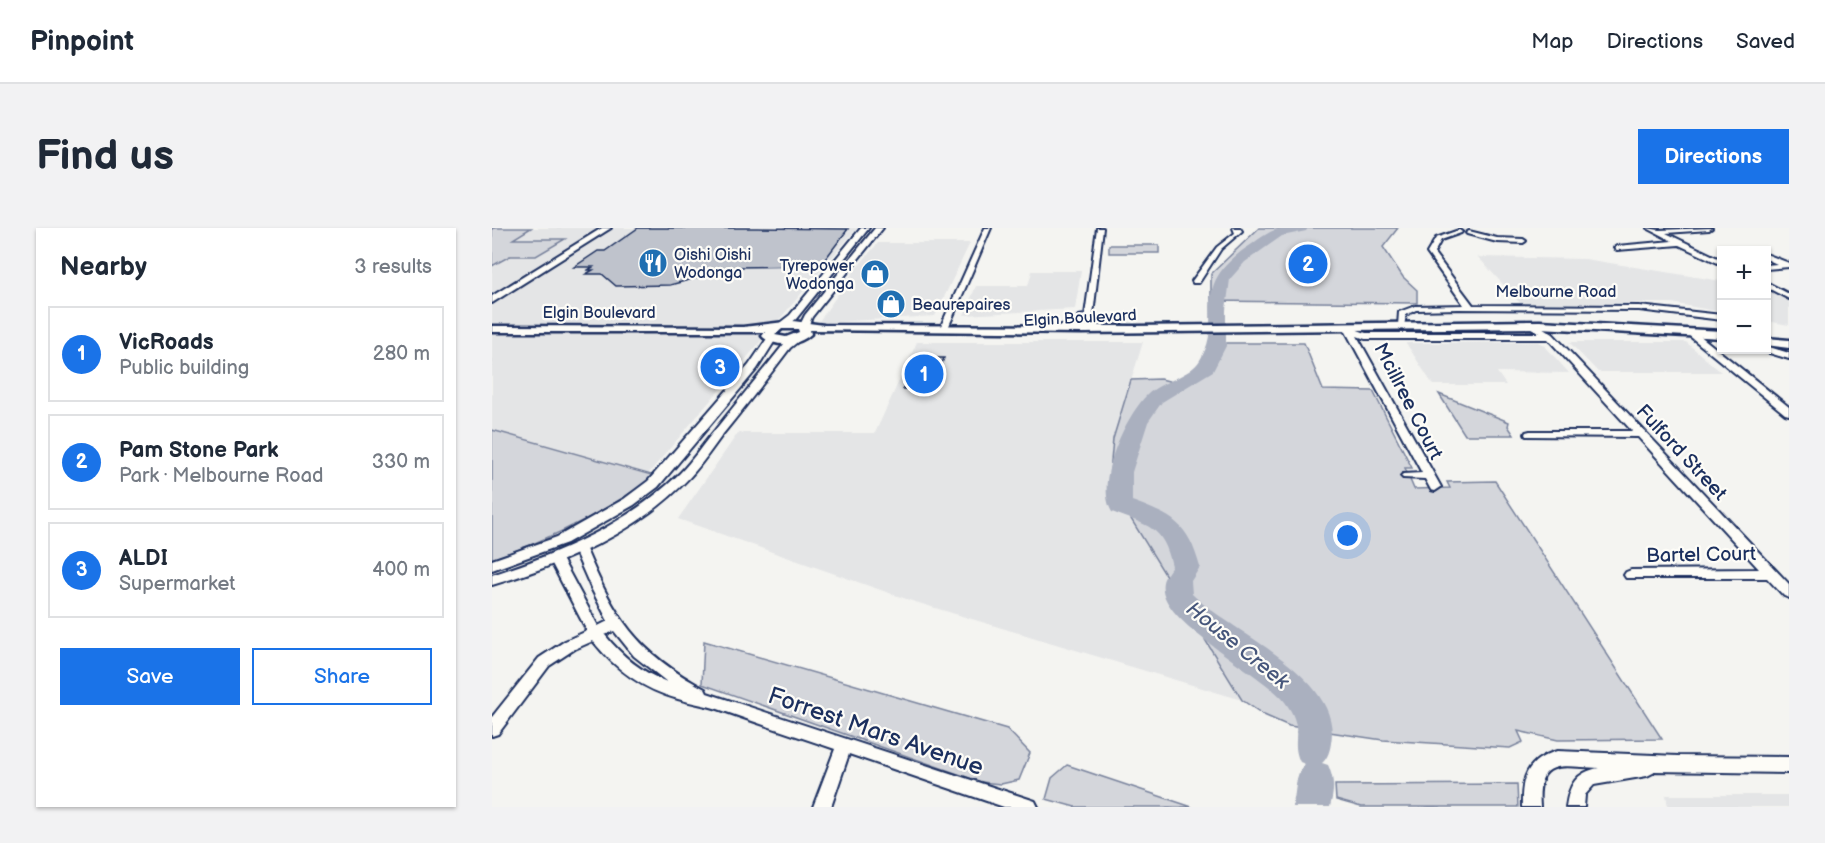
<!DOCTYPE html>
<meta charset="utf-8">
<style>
body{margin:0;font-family:"Balsamiq Sans",sans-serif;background:#f2f2f3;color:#1f2937}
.controls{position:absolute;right:18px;top:18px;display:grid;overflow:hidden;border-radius:0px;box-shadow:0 2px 4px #0004}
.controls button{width:54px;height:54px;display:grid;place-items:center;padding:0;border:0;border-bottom:2px solid #e0e1e3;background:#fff;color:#1f2937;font:30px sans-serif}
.you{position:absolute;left:856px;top:308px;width:21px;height:21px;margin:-15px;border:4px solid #fff;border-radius:50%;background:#1a73e8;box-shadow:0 0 0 9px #1a73e833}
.badge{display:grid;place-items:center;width:39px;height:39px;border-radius:50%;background:#1a73e8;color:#fff;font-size:20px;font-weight:700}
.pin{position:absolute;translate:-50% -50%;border:3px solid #fff;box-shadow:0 2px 6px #0006}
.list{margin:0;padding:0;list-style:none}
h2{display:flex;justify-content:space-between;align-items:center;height:78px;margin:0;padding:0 24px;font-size:26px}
h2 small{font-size:20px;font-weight:400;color:#747a83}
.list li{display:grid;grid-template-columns:39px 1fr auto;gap:18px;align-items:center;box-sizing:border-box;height:96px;margin:0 12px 12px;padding:0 12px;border:2px solid #e0e1e3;border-radius:0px}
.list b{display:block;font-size:22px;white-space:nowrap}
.list p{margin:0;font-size:20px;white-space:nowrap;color:#747a83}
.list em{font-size:20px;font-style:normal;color:#747a83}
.actions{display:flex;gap:12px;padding:18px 24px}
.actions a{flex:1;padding:14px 0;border:2px solid #1a73e8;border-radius:0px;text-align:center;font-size:21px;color:#1a73e8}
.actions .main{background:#1a73e8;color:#fff}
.map{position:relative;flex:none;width:1297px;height:579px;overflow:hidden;border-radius:0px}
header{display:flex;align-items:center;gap:36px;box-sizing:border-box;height:84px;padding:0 30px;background:#fff;border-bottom:2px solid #e0e1e3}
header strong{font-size:28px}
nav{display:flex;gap:33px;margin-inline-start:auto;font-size:21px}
.intro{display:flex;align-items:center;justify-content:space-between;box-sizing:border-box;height:144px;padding:0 36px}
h1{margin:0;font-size:42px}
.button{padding:15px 27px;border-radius:0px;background:#1a73e8;color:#fff;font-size:21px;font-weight:700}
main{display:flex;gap:36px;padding:0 36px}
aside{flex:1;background:#fff;border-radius:0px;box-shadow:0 2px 4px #0004}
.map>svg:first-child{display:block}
.built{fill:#e4e5e6}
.green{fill:#d4d6db;stroke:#78829c;stroke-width:1.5}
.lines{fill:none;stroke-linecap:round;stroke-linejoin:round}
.river{fill:#aab0bf;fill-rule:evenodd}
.building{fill:#bfc3cc;stroke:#1b2f5e;stroke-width:1.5}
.minor-casing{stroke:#1b2f5e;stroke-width:4}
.tertiary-casing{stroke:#1b2f5e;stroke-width:4}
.secondary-casing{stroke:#1b2f5e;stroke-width:5}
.minor{fill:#fdfcf7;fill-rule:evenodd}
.tertiary{fill:#fdfcf7;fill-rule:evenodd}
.secondary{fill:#fdfcf7;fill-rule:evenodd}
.labels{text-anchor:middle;stroke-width:4.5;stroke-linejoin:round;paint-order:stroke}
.far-poi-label{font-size:16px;fill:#1b2f5e;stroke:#fdfcf7;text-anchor:start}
.far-street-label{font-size:16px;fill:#1b2f5e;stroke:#fdfcf7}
.street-label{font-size:20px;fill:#1b2f5e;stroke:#fdfcf7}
.water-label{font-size:21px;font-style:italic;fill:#46567b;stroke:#fdfcf7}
.near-street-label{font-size:24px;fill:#1b2f5e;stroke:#fdfcf7}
</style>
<header>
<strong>Pinpoint</strong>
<nav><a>Map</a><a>Directions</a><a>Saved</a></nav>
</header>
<div class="intro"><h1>Find us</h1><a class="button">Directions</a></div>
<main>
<aside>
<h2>Nearby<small>3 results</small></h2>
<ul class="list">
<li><span class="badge">1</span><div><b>VicRoads</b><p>Public building</p></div><em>280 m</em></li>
<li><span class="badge">2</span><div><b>Pam Stone Park</b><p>Park · Melbourne Road</p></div><em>330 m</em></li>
<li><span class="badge">3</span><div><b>ALDI</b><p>Supermarket</p></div><em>400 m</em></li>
</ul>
<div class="actions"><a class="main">Save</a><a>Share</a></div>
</aside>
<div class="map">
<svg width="1297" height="579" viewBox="0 0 1297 579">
<rect width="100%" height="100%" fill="#f4f4f1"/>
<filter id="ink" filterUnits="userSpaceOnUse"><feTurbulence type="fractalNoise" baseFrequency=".0167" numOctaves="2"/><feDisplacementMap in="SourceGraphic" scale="12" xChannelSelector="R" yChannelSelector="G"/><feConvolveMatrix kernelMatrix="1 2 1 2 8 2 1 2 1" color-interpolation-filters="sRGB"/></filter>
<g filter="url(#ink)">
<g class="built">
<path d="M 39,0 L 365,0 L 156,246 L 0,202 L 0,38 L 18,28 L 44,28 L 71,11 L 19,11 Z"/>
<path d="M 386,15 L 478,15 L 443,88 L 326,95 L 362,43 Z"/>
<path d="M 986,29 L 1093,31 L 1229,53 L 1229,84 L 1180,75 L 1028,75 Z"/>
<path d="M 540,43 L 589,43 L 583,81 L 472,87 L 484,58 L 536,58 Z"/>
<path d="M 1274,61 L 1297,65 L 1297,97 L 1275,93 Z"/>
<path d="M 425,114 L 651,114 L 621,211 L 617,255 L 750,472 L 420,373 L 186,291 L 246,205 L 383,205 Z"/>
<path d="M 1046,114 L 1052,117 L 1077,145 L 1005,144 L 1014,157 L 941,157 L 914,115 Z"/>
<path d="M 1077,114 L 1194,114 L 1229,144 L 1106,144 Z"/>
<path d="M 1174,567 L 1297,567 L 1297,579 L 1176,579 Z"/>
</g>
<g class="green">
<path d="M 0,0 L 39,0 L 21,11 L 73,11 L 44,28 L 18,28 L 0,38 Z"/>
<path d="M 767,0 L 906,0 L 891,19 L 911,49 L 925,62 L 925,75 L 719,73 L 719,46 Z"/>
<rect x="617" y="17" width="50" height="8"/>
<path d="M 726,115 L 812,115 L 831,162 L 881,163 L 920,240 L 913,240 L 922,261 L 958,260 L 955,254 L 1003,253 L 1170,511 L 1066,512 L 1026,503 L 1031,514 L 1018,520 L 891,512 L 797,498 L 772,487 L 750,472 L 617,255 L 621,211 L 639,152 L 669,151 L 688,156 L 714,139 Z"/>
<path d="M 947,166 L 1017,194 L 1016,198 L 1022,207 L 973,207 Z"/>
<path d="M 0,202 L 163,248 C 112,285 60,311 0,331 Z"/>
<path d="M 212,413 L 515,501 L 538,525 L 527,552 L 509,556 L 489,554 L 210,456 Z"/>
<path d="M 575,537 L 700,579 L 583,579 L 554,571 L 560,550 Z"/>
<path d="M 1025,556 L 1026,579 L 869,579 L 844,572 L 843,557 Z"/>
</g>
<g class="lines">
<path class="river" d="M 789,0 L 816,0 L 814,3 L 790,8 L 753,34 L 738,51 L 734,82 L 734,118 L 721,143 L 670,174 L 656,194 L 640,244 L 640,273 C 681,288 696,295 708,339 L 699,353 L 700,366 C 739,405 851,448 839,515 C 838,522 836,530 830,535 L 836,537 C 843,553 842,563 838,579 L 800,579 C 805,565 802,545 813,536 L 808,534 C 797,511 814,502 793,474 C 770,444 663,394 671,354 C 672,349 677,343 680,338 C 671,297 656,298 620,284 C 602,255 633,189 655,167 C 669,153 698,149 708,132 C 734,90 694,62 754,20 C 765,13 776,3 789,0 Z"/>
</g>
<g class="building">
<path d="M 146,0 L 266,0 L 356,1 L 328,38 L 246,39 L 178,57 L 124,58 L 110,46 L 94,46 L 101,42 L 96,42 L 101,39 L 82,39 L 106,23 L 113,23 Z"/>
<path d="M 425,130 L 452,130 L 440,161 L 411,161 Z"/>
</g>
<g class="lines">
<g class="minor-casing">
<g id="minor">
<path d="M 493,0 L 499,0 L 456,100 L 449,102 L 448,100 Z"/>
<path d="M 605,0 L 611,0 L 601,87 L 606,90 L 606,98 L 595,105 L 585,97 L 587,88 L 593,87 ZM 594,91 L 598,91 L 598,97 L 596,98 L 593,96 Z"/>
<path d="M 741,0 L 748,0 L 750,3 L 729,21 L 707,55 L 701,55 L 700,53 L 725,19 L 743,5 Z"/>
<path d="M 1155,0 L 1167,2 L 1220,0 L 1217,2 L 1174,5 L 1230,32 L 1230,37 L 1187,17 L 1125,22 L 1122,20 L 1125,18 L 1180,13 Z"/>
<path d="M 967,2 L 970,4 L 969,5 L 949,12 L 942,25 L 981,77 L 1147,78 L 1230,87 L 1230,92 L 1147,82 L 966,81 L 924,82 L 914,87 L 912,98 L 906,98 L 907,84 L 923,78 L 972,77 L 935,25 L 944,10 Z"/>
<path d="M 977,3 L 1005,10 L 1031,11 L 1034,13 L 1031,15 L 1005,14 L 975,6 L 974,5 Z"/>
<path d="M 1274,26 L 1297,35 L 1297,39 L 1274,41 L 1274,37 L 1285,36 L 1274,31 Z"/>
<path d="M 1274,54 L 1297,66 L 1297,71 L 1274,59 Z"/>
<path d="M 1034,93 L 1040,93 L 1061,106 L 1297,356 L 1297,370 L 1292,368 L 1275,350 L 1134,350 L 1132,347 L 1134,344 L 1139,342 L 1267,341 L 1146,209 L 1034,208 L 1033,206 L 1034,204 L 1038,203 L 1140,203 L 1056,111 L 873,111 L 865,108 L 949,259 L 943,263 L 939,262 L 933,251 L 911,250 L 909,248 L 911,246 L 930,245 L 853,102 L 854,100 L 860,100 L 874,105 L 1048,105 L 1034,97 Z"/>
<path d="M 1195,102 L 1201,102 L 1297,179 L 1297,187 L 1293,186 L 1195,106 Z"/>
<path d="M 1274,118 L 1297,125 L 1297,131 L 1271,123 L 1270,122 L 1274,122 Z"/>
<path d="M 87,315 L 93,319 C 123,390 144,424 213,461 L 215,465 L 537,571 L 543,573 L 546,579 L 512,579 L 357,526 L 339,579 L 321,579 L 343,521 C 304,508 265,495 226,481 C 213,477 199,475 186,471 C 150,461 123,441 101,413 L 83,421 L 57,438 L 6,506 L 0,508 L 0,489 L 47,430 L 73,413 L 95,403 L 57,330 L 58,327 L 68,327 L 106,398 L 116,393 L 99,360 L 81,319 ZM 122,403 L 142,428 L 175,454 C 149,444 130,428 113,407 Z"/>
<path d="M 1065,523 L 1186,528 L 1297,529 L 1297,545 L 1162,543 L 1161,545 L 1155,548 L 1102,557 L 1093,567 L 1092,579 L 1074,579 C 1077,557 1084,544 1107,540 C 1070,539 1044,528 1048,579 L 1030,579 C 1029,549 1035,532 1065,523 Z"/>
</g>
</g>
<g class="tertiary-casing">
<g id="tertiary">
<path d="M 110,0 L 119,0 L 0,75 L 0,68 Z"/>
<path d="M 369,0 L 377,0 L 304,91 L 291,101 L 285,101 L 285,97 L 298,87 Z"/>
<path d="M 383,0 L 391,0 L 320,89 L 315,101 L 309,101 L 307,99 L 313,87 Z"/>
<path d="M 305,107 L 308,108 L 308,112 L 298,120 C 276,149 254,178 231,206 C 220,221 210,236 198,249 C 146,305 71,336 0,357 L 0,347 C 68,325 136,296 188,245 C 201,232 211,216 223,202 C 246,173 269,145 292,116 Z"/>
<path d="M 279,108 L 284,111 L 265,141 L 166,259 L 142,277 L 75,315 L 0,342 L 0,332 L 65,309 L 132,271 L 156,253 L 257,137 L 276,109 Z"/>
</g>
</g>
<g class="secondary-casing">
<g id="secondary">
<path d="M 301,93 L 332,97 L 642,98 L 1048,93 L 1230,103 L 1230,110 L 1048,100 L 590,105 L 318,102 L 319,106 C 307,117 286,120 272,110 L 270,108 L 273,104 L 0,104 L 0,98 L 251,99 ZM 290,101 L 306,101 L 307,104 L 294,109 L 283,107 Z"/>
<path d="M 1274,110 L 1297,112 L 1297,120 L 1274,117 Z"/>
</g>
</g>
<use href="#minor" class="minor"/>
<use href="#tertiary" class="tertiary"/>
<use href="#secondary" class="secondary"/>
</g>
</g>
<defs>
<g id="restaurant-disc" transform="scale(1.5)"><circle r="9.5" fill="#1f6fb2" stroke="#fdfcf7"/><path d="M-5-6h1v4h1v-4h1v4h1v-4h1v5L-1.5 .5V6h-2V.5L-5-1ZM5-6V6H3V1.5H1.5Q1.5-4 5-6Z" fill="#fff"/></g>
<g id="shop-disc" transform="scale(1.5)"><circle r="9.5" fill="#1f6fb2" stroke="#fdfcf7"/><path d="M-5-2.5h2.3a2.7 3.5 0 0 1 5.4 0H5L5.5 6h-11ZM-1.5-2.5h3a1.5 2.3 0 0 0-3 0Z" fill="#fff"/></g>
</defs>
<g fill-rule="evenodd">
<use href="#restaurant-disc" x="161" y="35"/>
<use href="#shop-disc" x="383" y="46"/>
<use href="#shop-disc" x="399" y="76"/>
</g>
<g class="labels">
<g class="far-poi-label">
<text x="182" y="32">Oishi Oishi<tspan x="182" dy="18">Wodonga</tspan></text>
<text x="362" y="43" text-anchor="end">Tyrepower<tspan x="362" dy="18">Wodonga</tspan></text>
<text x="420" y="82">Beaurepaires</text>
</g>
<g class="far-street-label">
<text x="1064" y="69">Melbourne Road</text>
<text x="107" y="90">Elgin Boulevard</text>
<text transform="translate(588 89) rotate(-3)" y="6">Elgin Boulevard</text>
</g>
<g class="street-label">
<text transform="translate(917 173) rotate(63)" y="7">Mcillree Court</text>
<text transform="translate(1190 224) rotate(47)" y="7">Fulford Street</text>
<text transform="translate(1209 326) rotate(-1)" y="7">Bartel Court</text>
</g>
<g class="water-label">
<text transform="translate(746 417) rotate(39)" y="7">House Creek</text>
</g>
<g class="near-street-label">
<text transform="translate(384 503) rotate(19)" y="8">Forrest Mars Avenue</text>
</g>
</g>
</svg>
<div class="controls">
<button>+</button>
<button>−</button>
</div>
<div class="you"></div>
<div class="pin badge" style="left:432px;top:146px">1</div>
<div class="pin badge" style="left:816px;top:36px">2</div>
<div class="pin badge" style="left:228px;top:139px">3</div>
</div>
</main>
